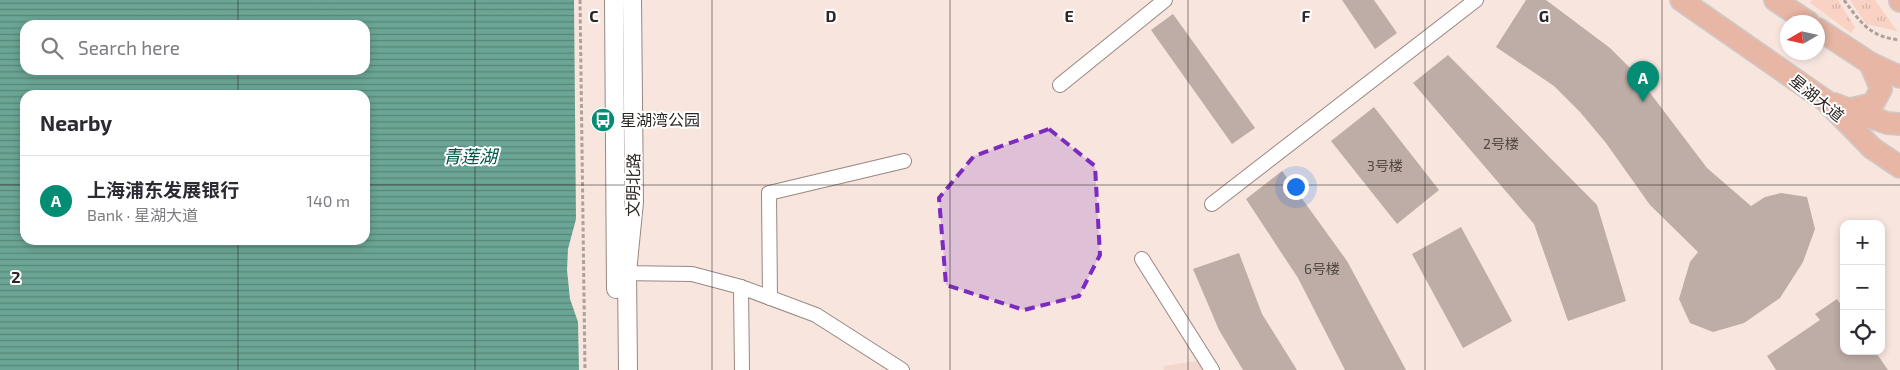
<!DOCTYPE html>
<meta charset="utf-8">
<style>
body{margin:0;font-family:"Exo 2","Noto Sans SC",sans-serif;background:#f7f7f7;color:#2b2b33}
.controls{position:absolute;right:15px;bottom:15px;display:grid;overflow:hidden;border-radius:10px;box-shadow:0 2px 8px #0003}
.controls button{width:45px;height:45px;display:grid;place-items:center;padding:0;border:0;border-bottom:1px solid #e1e1e2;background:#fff;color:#2b2b33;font:25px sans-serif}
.compass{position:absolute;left:1780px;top:15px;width:45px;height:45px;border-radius:50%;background:#fff;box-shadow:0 2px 8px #0003;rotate:261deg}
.you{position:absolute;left:1295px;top:186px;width:18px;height:18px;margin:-12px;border:4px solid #fff;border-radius:50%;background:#1a73e8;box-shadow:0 0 0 8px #1a73e833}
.badge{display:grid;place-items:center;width:32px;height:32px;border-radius:50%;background:#038d74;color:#fff;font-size:16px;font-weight:700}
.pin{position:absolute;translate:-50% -41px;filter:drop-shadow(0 1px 2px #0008)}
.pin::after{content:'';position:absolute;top:26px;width:18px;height:15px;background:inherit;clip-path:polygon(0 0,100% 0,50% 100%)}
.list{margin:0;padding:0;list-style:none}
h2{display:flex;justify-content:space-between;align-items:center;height:65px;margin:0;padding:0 20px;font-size:21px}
h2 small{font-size:16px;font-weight:400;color:#7c7c81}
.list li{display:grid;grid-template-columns:32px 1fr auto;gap:15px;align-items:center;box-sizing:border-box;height:90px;padding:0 20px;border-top:1px solid #e1e1e2}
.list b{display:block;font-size:19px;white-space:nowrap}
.list p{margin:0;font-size:16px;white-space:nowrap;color:#7c7c81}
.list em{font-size:16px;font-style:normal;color:#7c7c81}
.icon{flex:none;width:28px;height:28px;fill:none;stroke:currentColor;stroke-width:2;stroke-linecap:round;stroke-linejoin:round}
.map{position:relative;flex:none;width:1900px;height:370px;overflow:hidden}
.search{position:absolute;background:#fff;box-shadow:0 2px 8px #0003;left:20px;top:20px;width:350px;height:55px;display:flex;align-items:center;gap:12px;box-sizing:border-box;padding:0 18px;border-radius:15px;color:#7c7c81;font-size:19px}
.panel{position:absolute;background:#fff;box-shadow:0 2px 8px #0003;left:20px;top:90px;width:350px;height:155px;border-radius:15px}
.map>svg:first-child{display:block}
.built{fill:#f2d7cf}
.grass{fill:url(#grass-tufts)}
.water{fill:url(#water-rules);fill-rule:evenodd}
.building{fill:#beaca6}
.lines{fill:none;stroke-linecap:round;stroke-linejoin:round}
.minor-casing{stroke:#998882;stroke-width:16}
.tertiary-casing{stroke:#998882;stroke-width:20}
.primary-casing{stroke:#cdcbca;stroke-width:24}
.path{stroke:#aea09b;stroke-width:3;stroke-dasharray:4 2.5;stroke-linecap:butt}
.minor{stroke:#fff;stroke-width:14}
.tertiary{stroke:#fff;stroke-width:18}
.primary{stroke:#e8b6a4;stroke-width:21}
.marked{fill:#7b2cbf;fill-opacity:0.2;stroke:#7b2cbf;stroke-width:4;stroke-dasharray:10 6;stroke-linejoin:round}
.grid{fill:none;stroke:#2d2624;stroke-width:1;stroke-opacity:0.55}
.labels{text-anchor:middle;stroke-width:4;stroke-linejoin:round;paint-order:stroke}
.number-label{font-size:14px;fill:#514844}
.street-label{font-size:16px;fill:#2d2624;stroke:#fff}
.poi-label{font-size:16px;fill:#2d2624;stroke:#fff;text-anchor:start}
.water-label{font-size:18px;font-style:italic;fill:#005747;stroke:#fff}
.grid-label{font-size:16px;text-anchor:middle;font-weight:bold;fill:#2d2624;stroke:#fff;stroke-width:4;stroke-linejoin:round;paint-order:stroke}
</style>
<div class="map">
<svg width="1900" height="370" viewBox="0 0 1900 370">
<defs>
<pattern id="grass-tufts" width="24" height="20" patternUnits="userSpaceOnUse" patternTransform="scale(1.25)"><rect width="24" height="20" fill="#f9d2c4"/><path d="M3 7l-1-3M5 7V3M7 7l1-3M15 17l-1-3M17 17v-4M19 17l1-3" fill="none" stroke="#d6b4a8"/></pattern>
<pattern id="water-rules" width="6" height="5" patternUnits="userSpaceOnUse" patternTransform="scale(1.25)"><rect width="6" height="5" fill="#6ba595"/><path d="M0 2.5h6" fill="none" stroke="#588679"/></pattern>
</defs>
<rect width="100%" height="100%" fill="#f7e5de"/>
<path class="built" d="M 1198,361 L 1204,370 L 1164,370 L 1163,366 Z"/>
<g class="grass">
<path d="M 1812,0 L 1838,0 L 1855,27 L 1851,33 L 1810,3 Z"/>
<path d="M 1850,0 L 1875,0 L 1897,31 L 1866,24 Z"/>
</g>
<path class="water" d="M 0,0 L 574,0 L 576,219 L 568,249 L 567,270 L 570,299 L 578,322 L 579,370 L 0,370 ZM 25,25 L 365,25 L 365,70 L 25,70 ZM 25,95 L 365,95 L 365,240 L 25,240 Z"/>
<g class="building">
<path d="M 1342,0 L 1374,0 L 1397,33 L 1375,49 Z"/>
<path d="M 1526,0 L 1546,0 L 1610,48 L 1635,73 L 1707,168 L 1751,206 L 1765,197 L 1781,193 L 1807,197 L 1815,229 L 1803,262 L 1780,298 L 1744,323 L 1713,332 L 1690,323 L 1679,299 L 1690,262 L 1698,252 L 1650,205 L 1606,143 L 1580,112 L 1554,86 L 1496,47 Z"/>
<path d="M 1173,14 L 1255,128 L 1232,144 L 1151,30 Z"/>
<path d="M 1448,55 L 1597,205 L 1626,301 L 1568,321 L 1534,224 L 1413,83 Z"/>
<path d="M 1374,107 L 1439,190 L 1397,224 L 1331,141 Z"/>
<path d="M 1282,171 L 1347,261 L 1406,370 L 1345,370 L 1298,278 L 1246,199 Z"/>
<path d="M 1461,227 L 1512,321 L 1463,348 L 1412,254 Z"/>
<path d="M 1239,253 L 1262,314 L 1297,370 L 1243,370 L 1219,330 L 1193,269 Z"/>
<path d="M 1837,299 L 1844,309 L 1844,351 L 1875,351 L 1888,370 L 1776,370 L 1767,356 L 1820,320 L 1815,314 Z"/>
</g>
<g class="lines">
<g class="minor-casing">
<g id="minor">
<path d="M 1060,85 L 1165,0"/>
<path d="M 1212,204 L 1476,0"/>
<path d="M 1142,259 L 1212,370"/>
<path d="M 619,273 L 692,274 L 741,287 L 816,315 L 902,370"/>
<path d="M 741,287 L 742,370"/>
<path d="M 770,298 L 769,193 L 904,161"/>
</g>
</g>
<g class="tertiary-casing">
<g id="tertiary">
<path d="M 614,0 L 616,289"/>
<path d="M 628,370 L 627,272 L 634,202 L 632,0"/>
</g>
</g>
<g class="primary-casing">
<g id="primary">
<path d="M 1681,0 L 1826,101 L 1872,148 L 1900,167"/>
<path d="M 1775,0 L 1808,22"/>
<path d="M 1900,0 L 1900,1"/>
<path d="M 1818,29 L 1870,63 L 1900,77"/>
<path d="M 1834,104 L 1887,123 L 1900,124"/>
<path d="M 1847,110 L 1873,104 L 1881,89 L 1870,63"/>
</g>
</g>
<g class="path">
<path d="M 580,0 L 585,370"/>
<path d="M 1844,0 C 1861,23 1870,37 1900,40"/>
</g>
<use href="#minor" class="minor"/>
<use href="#tertiary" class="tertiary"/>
<use href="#primary" class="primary"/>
</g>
<path class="marked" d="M 1049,129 L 1095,166 L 1100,255 L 1079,296 L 1024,310 L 946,285 L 939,198 L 974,156 Z"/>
<path class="grid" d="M 238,0 L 238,25M 475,0 L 475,370M 712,0 L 712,370M 950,0 L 950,370M 1188,0 L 1188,370M 1425,0 L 1425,370M 1662,0 L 1662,370M 238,70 L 238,95M 0,185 L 25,185M 365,185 L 1900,185M 238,240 L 238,370"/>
<defs>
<g id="bus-disc" transform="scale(1.25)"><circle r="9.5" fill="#038d74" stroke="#fff"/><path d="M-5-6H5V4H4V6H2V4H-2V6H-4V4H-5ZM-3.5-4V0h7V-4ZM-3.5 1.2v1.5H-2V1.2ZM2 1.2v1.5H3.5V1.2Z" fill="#fff"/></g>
</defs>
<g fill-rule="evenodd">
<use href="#bus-disc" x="603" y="120"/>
</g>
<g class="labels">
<g class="number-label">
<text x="1501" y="149">2号楼</text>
<text x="1385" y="171">3号楼</text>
<text x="1322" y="274">6号楼</text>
</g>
<g class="street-label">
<text transform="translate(1817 98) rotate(39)" y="6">星湖大道</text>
<text transform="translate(633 185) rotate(-89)" y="6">文明北路</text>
</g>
<g class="poi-label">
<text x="620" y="126">星湖湾公园</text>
</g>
<g class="water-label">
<text x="470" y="163">青莲湖</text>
</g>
</g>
<g class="grid-label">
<text x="594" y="22">C</text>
<text x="831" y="22">D</text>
<text x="1069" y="22">E</text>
<text x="1306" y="22">F</text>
<text x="1544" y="22">G</text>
<text x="16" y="283">2</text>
</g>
</svg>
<div class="controls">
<button>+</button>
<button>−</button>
<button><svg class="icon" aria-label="locate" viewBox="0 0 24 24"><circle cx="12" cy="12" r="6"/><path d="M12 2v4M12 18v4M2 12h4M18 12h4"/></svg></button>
</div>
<svg class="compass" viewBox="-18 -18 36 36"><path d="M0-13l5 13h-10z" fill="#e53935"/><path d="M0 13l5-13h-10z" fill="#7c7c81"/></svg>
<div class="you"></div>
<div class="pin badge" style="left:1643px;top:102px">A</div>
<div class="search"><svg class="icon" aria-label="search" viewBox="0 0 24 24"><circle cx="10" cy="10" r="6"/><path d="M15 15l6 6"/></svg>Search here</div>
<section class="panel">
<h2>Nearby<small></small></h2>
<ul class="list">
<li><span class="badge">A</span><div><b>上海浦东发展银行</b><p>Bank · 星湖大道</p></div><em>140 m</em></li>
</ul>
</section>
</div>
